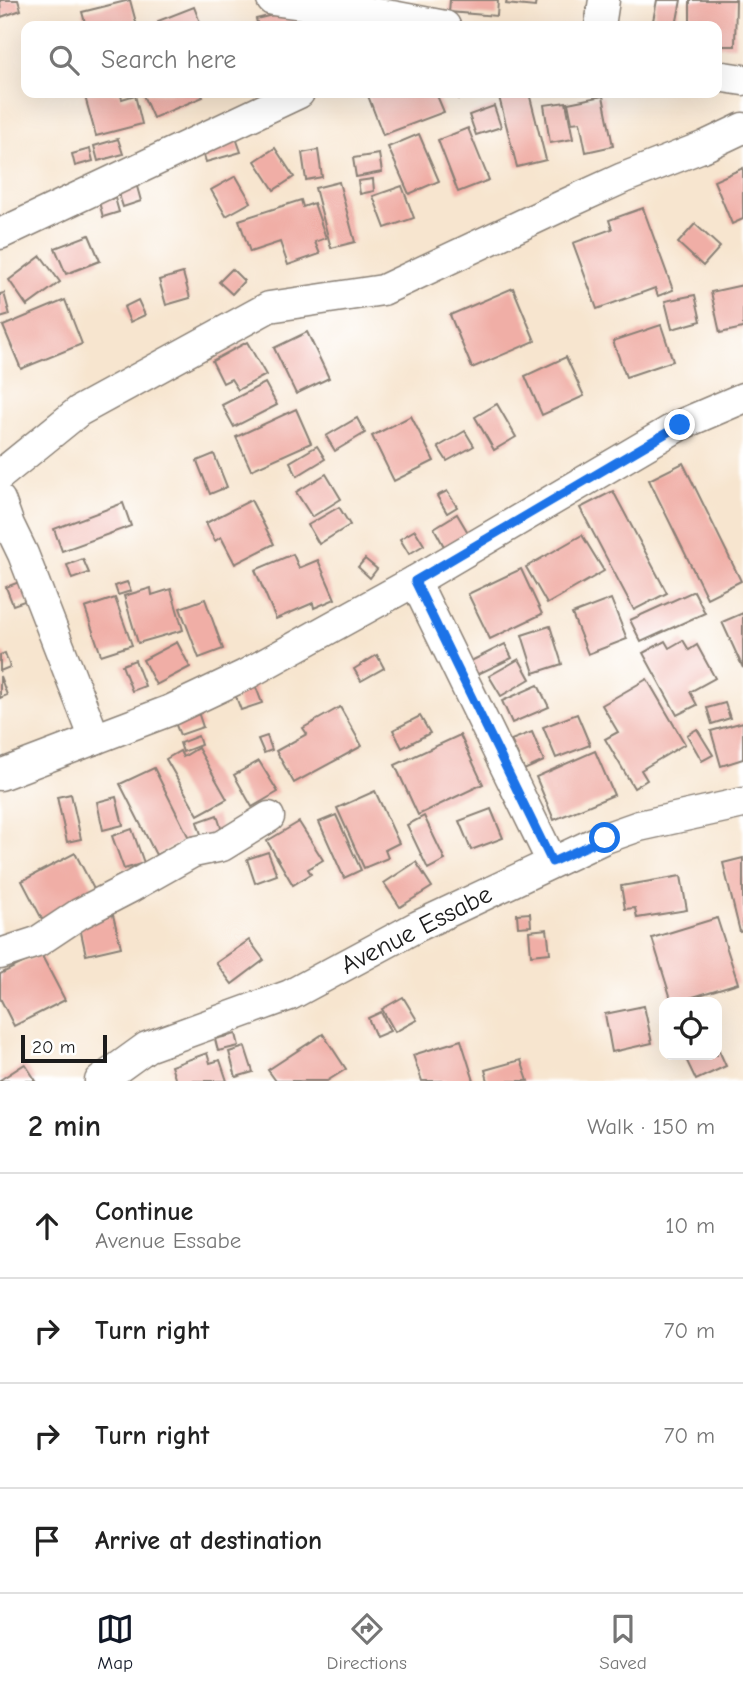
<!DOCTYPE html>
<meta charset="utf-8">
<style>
body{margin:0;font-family:"Comic Neue",sans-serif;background:#f6f6f6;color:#222}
.controls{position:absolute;right:21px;bottom:21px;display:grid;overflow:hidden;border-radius:14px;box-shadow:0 7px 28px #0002}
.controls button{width:63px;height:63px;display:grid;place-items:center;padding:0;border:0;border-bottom:2px solid #e0e0e0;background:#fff;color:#222;font:35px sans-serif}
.scale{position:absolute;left:21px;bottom:18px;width:86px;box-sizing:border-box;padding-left:7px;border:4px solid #1c1c1c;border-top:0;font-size:19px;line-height:24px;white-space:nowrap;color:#1c1c1c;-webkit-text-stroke:5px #fff;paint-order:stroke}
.stop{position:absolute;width:21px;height:21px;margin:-16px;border:5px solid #1a73e8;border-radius:50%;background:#fff}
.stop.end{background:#1a73e8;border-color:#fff;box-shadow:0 2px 7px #0008}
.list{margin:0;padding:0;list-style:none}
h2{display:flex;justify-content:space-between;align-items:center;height:91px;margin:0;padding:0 28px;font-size:30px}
h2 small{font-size:23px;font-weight:400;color:#767676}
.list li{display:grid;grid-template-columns:46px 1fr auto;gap:21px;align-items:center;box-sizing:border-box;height:105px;padding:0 28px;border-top:2px solid #e0e0e0}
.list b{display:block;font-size:26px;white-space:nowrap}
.list p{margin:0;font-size:23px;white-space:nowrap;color:#767676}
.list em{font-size:23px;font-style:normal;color:#767676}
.icon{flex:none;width:38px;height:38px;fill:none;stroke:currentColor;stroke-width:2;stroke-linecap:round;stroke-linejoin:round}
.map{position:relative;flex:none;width:743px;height:1081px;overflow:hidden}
.search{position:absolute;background:#fff;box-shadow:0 7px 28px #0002;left:21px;right:21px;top:21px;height:77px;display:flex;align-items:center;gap:18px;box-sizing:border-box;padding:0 24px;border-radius:14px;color:#767676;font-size:26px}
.sheet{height:511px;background:#fff}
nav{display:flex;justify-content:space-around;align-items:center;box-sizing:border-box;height:98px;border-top:2px solid #e0e0e0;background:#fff;font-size:19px;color:#767676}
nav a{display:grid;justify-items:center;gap:4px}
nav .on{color:#111827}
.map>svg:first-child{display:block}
.building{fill:#f0aea6}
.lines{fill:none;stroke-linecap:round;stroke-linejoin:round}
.street-casing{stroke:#8a8076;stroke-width:33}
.street{stroke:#fff;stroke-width:30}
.route{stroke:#1a73e8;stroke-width:9}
.labels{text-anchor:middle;stroke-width:7;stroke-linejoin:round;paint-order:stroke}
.street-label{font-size:26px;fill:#1c1c1c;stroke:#fff}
</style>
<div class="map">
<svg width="743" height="1081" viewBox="0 0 743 1081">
<rect width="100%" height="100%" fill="#fff"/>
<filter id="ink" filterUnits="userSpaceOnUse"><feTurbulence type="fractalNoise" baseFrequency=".0143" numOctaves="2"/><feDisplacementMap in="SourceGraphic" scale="14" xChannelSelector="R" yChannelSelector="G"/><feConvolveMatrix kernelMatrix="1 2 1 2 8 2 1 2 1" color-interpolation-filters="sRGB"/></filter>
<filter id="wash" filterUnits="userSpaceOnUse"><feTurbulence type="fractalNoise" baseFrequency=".00686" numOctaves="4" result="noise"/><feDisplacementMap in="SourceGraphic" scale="28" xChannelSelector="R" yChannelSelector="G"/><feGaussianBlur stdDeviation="1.57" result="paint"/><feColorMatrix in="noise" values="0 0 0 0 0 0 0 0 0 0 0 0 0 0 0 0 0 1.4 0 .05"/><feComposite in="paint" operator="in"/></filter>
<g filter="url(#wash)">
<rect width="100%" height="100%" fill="#f7e5cf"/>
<g id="blocks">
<g class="building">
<path d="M 0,0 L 18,0 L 21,10 L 1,17 Z"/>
<path d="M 130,0 L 137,26 L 86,26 L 82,12 Z"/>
<path d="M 450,0 L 498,0 L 497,16 L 449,12 Z"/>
<path d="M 507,0 L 536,0 L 535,7 L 506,4 Z"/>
<path d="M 657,0 L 681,0 L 676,26 L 652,26 Z"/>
<path d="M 690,0 L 736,0 L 735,46 L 717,46 L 717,26 L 690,26 Z"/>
<path d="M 194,7 L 201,25 L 197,26 L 160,26 L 158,21 Z"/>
<path d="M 298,9 L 303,26 L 258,26 L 256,19 Z"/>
<path d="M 84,93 L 120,93 L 122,99 L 135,95 L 142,124 L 96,136 Z"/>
<path d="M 142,93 L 201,93 L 203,97 L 153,118 Z"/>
<path d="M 367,93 L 436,93 L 444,112 L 383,135 Z"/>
<path d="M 458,93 L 483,93 L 483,94 L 459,99 Z"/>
<path d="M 498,93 L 529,93 L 546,160 L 517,167 Z"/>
<path d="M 603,96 L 613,146 L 586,152 L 580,122 L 572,123 L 568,103 Z"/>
<path d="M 566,102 L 573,139 L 550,143 L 544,105 Z"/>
<path d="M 494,106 L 501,127 L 476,135 L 469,115 Z"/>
<path d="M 468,128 L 489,180 L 458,192 L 438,140 Z"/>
<path d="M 419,134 L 439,181 L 409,194 L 388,147 Z"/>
<path d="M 235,135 L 241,152 L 206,162 L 201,145 Z"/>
<path d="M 118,139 L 123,154 L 98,161 L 94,146 Z"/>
<path d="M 275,148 L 294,177 L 274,190 L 255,161 Z"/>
<path d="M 90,149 L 93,161 L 75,166 L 72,154 Z"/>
<path d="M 318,150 L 322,177 L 306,180 L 302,153 Z"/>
<path d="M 379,154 L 382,172 L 356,177 L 353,158 Z"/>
<path d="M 743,168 L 743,219 L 732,224 L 714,181 Z"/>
<path d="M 236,176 L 251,202 L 226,216 L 211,190 Z"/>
<path d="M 373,179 L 374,191 L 360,194 L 358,181 Z"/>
<path d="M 339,182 L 355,242 L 331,248 L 315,188 Z"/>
<path d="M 136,183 L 141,201 L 123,207 L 117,188 Z"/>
<path d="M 402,186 L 414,218 L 385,228 L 373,196 Z"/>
<path d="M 115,198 L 119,212 L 103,217 L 99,202 Z"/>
<path d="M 301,200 L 303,207 L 314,203 L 326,238 L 315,242 L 320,254 L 288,265 L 280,242 L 250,252 L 239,220 Z"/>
<path d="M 643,208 L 673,290 L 658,296 L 655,288 L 597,309 L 573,243 L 612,229 L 609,220 Z"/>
<path d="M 695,224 L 720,247 L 703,266 L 678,243 Z"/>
<path d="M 89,235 L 100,261 L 66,274 L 55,248 Z"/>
<path d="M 41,256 L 60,282 L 27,306 L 9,280 Z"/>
<path d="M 232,269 L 244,281 L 232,294 L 219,282 Z"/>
<path d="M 183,273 L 190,298 L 166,305 L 159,280 Z"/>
<path d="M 743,285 L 743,328 L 720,333 L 711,292 Z"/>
<path d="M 513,288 L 535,341 L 472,368 L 450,315 Z"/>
<path d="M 4,293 L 10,315 L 0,318 L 0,294 Z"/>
<path d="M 695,295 L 701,321 L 672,329 L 665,301 Z"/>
<path d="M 65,300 L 82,344 L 21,369 L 3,326 Z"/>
<path d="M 138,300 L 145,315 L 130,322 L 124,307 Z"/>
<path d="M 661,325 L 673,361 L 626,377 L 613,341 Z"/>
<path d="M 307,332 L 329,378 L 296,394 L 274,348 Z"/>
<path d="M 247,342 L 266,375 L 238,390 L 231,379 L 223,383 L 212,361 Z"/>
<path d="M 566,357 L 584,396 L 542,415 L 525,376 Z"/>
<path d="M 265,383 L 277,405 L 234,427 L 222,405 Z"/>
<path d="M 497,404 L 516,437 L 494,450 L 475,417 Z"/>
<path d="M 296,409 L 311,443 L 251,470 L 236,437 Z"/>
<path d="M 411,416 L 434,461 L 394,481 L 372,436 Z"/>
<path d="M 357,418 L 365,433 L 335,451 L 326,436 Z"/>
<path d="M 465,431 L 474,446 L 447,461 L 438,447 Z"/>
<path d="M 317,446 L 325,459 L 297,476 L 290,462 Z"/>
<path d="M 214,454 L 227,487 L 210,494 L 197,461 Z"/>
<path d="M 683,463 L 741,581 L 707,598 L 649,480 Z"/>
<path d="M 326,474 L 341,499 L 312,517 L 296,492 Z"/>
<path d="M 447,491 L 457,507 L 447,513 L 437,496 Z"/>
<path d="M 613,491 L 667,593 L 634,610 L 580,508 Z"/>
<path d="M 251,500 L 274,544 L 235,564 L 221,537 L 215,541 L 206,523 Z"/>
<path d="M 123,503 L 131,526 L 62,551 L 54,529 Z"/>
<path d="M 339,507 L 350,525 L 319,544 L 308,525 Z"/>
<path d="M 457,514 L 470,536 L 446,550 L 434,528 Z"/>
<path d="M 415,530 L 424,545 L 409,554 L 400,539 Z"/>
<path d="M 582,535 L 604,571 L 547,604 L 526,567 Z"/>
<path d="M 293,554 L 299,568 L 318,560 L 335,599 L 314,608 L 313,603 L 276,619 L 255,570 Z"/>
<path d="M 83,559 L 89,573 L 72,579 L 67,565 Z"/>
<path d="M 365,559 L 377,569 L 370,578 L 358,567 Z"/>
<path d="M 521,569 L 542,614 L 490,639 L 468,594 Z"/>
<path d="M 27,579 L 33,598 L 13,605 L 6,587 Z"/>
<path d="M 127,582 L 131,591 L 118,595 L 115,586 Z"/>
<path d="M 151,588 L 152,595 L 171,589 L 183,630 L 138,643 L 124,596 Z"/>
<path d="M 694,591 L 705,613 L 641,642 L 630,620 Z"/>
<path d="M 115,598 L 132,645 L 101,655 L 85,608 Z"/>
<path d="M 205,599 L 223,649 L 199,658 L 180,608 Z"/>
<path d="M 611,599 L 627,639 L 588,654 L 572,614 Z"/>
<path d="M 743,613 L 743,668 L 722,622 Z"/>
<path d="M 550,626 L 562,664 L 534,673 L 522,635 Z"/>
<path d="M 683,640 L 689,650 L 697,645 L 715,678 L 690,692 L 697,705 L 677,715 L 643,653 L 665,641 L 669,648 Z"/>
<path d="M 177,642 L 190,667 L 156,685 L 143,660 Z"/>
<path d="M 505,644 L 512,658 L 476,675 L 469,662 Z"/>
<path d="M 5,653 L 10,667 L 0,671 L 0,655 Z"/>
<path d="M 377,655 L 384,668 L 361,681 L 354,669 Z"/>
<path d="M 519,659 L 530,679 L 501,696 L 489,676 Z"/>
<path d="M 135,660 L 145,686 L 132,691 L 122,665 Z"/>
<path d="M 0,676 L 7,695 L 0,698 Z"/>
<path d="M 647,679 L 685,744 L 641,770 L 647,780 L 634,788 L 605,739 L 618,732 L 602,705 Z"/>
<path d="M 254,682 L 262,703 L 241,710 L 233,689 Z"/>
<path d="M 538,685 L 549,707 L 512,723 L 502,701 Z"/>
<path d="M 725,703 L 730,718 L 712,724 L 707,708 Z"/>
<path d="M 340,707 L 362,746 L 294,783 L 276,751 L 307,734 L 303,728 Z"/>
<path d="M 197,709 L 203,727 L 180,735 L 173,718 Z"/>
<path d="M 577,714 L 590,745 L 556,758 L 543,727 Z"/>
<path d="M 420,716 L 430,733 L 402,748 L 393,730 Z"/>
<path d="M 743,722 L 743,759 L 721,766 L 711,731 Z"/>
<path d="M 697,729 L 713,755 L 702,761 L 687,735 Z"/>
<path d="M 532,732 L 544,761 L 524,770 L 511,740 Z"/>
<path d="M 460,735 L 483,784 L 418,815 L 395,765 Z"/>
<path d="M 198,736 L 201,745 L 183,752 L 180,743 Z"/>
<path d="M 267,736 L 272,750 L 264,753 L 258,739 Z"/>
<path d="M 198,748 L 227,799 L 198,815 L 166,759 L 180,751 L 183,757 Z"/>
<path d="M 595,751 L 614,795 L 554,820 L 536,777 Z"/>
<path d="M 259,761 L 278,792 L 252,807 L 234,775 Z"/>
<path d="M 154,768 L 189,838 L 156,855 L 120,784 Z"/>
<path d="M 375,791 L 399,843 L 385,850 L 388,858 L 364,868 L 337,808 Z"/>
<path d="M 71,794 L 81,839 L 67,842 L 57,797 Z"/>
<path d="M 116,797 L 123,825 L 103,830 L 97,802 Z"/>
<path d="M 491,809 L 503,838 L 471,850 L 459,821 Z"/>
<path d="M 217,815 L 222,831 L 202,837 L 197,822 Z"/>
<path d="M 336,815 L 361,870 L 344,878 L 319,822 Z"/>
<path d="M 424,816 L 445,860 L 428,869 L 407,825 Z"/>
<path d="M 299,822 L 323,860 L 308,869 L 311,874 L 293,885 L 267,841 Z"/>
<path d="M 132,829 L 144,863 L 124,869 L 112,836 Z"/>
<path d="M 268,852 L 277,875 L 255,883 L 247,859 Z"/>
<path d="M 75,853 L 96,893 L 43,921 L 22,881 Z"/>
<path d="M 743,858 L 743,931 L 740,932 L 723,863 Z"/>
<path d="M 416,862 L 432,887 L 400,907 L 384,883 Z"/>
<path d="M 681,876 L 687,910 L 637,918 L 635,908 L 625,909 L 621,886 Z"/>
<path d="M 530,913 L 531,926 L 518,927 L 517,914 Z"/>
<path d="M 113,915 L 121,947 L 86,955 L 79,923 Z"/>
<path d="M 717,918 L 738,983 L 677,1002 L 672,1002 L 652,938 Z"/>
<path d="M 547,929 L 550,953 L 531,955 L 529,931 Z"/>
<path d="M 249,940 L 264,960 L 232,984 L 216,963 Z"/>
<path d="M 41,954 L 65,1000 L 14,1026 L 0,998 L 0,974 Z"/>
<path d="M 403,997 L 417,1020 L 395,1032 L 382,1009 Z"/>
<path d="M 644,1006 L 652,1043 L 612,1052 L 605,1014 Z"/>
<path d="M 381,1012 L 390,1031 L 376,1037 L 368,1018 Z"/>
<path d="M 236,1034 L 239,1046 L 218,1051 L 215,1039 Z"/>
<path d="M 323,1034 L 346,1069 L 327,1081 L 276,1081 L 268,1070 Z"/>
<path d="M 461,1040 L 474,1081 L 422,1081 L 413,1055 Z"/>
<path d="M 717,1046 L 726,1066 L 696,1080 L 684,1055 L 717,1055 Z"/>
<path d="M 245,1047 L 253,1072 L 236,1077 L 229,1052 Z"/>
<path d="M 207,1053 L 210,1063 L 220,1060 L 227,1081 L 176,1081 L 171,1066 Z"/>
<path d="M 521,1060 L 528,1081 L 488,1081 L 485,1070 Z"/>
<path d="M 25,1064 L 36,1081 L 0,1081 L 0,1080 Z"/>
</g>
</g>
</g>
<g filter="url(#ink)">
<use href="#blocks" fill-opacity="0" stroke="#8a8076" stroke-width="2"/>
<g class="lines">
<g class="street-casing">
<g id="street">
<path d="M 272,0 L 392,16 L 445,26"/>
<path d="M 600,26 L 604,0"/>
<path d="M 717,76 L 743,80"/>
<path d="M 0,234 L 299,93"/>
<path d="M 0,475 L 79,411 L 269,307 L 383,290 L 568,203 L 623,178 L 705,146 L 743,128"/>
<path d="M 0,500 L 9,525 L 23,554 L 95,739"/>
<path d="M 415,581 L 552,862"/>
<path d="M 0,775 L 171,710 L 245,675 L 415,581 L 680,425 L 743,398"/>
<path d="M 0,954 L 37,942 L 79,914 L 131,887 L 193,852 L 222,846 L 269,817"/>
<path d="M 100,1081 L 147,1047 L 290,995 L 418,926 L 605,838 L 639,826 L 743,803"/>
</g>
</g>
<use href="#street" class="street"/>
</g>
</g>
<g class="lines" filter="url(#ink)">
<path class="route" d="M 605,838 L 552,862 L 415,581 L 680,425"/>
</g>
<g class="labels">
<g class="street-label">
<text transform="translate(416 929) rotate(-27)" y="9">Avenue Essabe</text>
</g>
</g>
</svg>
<div class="controls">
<button><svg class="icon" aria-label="locate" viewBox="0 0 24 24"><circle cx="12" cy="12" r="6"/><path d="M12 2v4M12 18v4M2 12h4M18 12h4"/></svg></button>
</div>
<div class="scale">20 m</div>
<div class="stop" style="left:605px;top:838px"></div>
<div class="stop end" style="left:680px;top:425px"></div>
<div class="search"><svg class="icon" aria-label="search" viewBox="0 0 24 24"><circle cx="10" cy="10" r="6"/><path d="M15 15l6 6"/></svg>Search here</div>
</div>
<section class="sheet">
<h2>2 min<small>Walk · 150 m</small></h2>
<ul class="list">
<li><svg class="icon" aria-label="ahead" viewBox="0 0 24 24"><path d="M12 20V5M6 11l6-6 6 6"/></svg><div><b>Continue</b><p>Avenue Essabe</p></div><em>10 m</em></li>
<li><svg class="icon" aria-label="right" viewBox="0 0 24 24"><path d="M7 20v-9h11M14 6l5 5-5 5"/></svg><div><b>Turn right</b></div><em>70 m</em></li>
<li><svg class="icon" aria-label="right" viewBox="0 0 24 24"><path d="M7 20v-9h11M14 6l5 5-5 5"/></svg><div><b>Turn right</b></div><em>70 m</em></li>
<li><svg class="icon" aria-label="arrive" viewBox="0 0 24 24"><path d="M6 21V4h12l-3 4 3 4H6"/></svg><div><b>Arrive at destination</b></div></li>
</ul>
</section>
<nav>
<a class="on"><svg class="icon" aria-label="map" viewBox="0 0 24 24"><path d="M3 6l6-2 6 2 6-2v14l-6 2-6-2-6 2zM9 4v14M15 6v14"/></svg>Map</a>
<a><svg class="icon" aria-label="directions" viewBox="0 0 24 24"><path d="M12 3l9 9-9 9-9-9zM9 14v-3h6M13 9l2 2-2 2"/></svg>Directions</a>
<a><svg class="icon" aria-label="saved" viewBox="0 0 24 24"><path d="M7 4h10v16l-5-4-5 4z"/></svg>Saved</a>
</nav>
